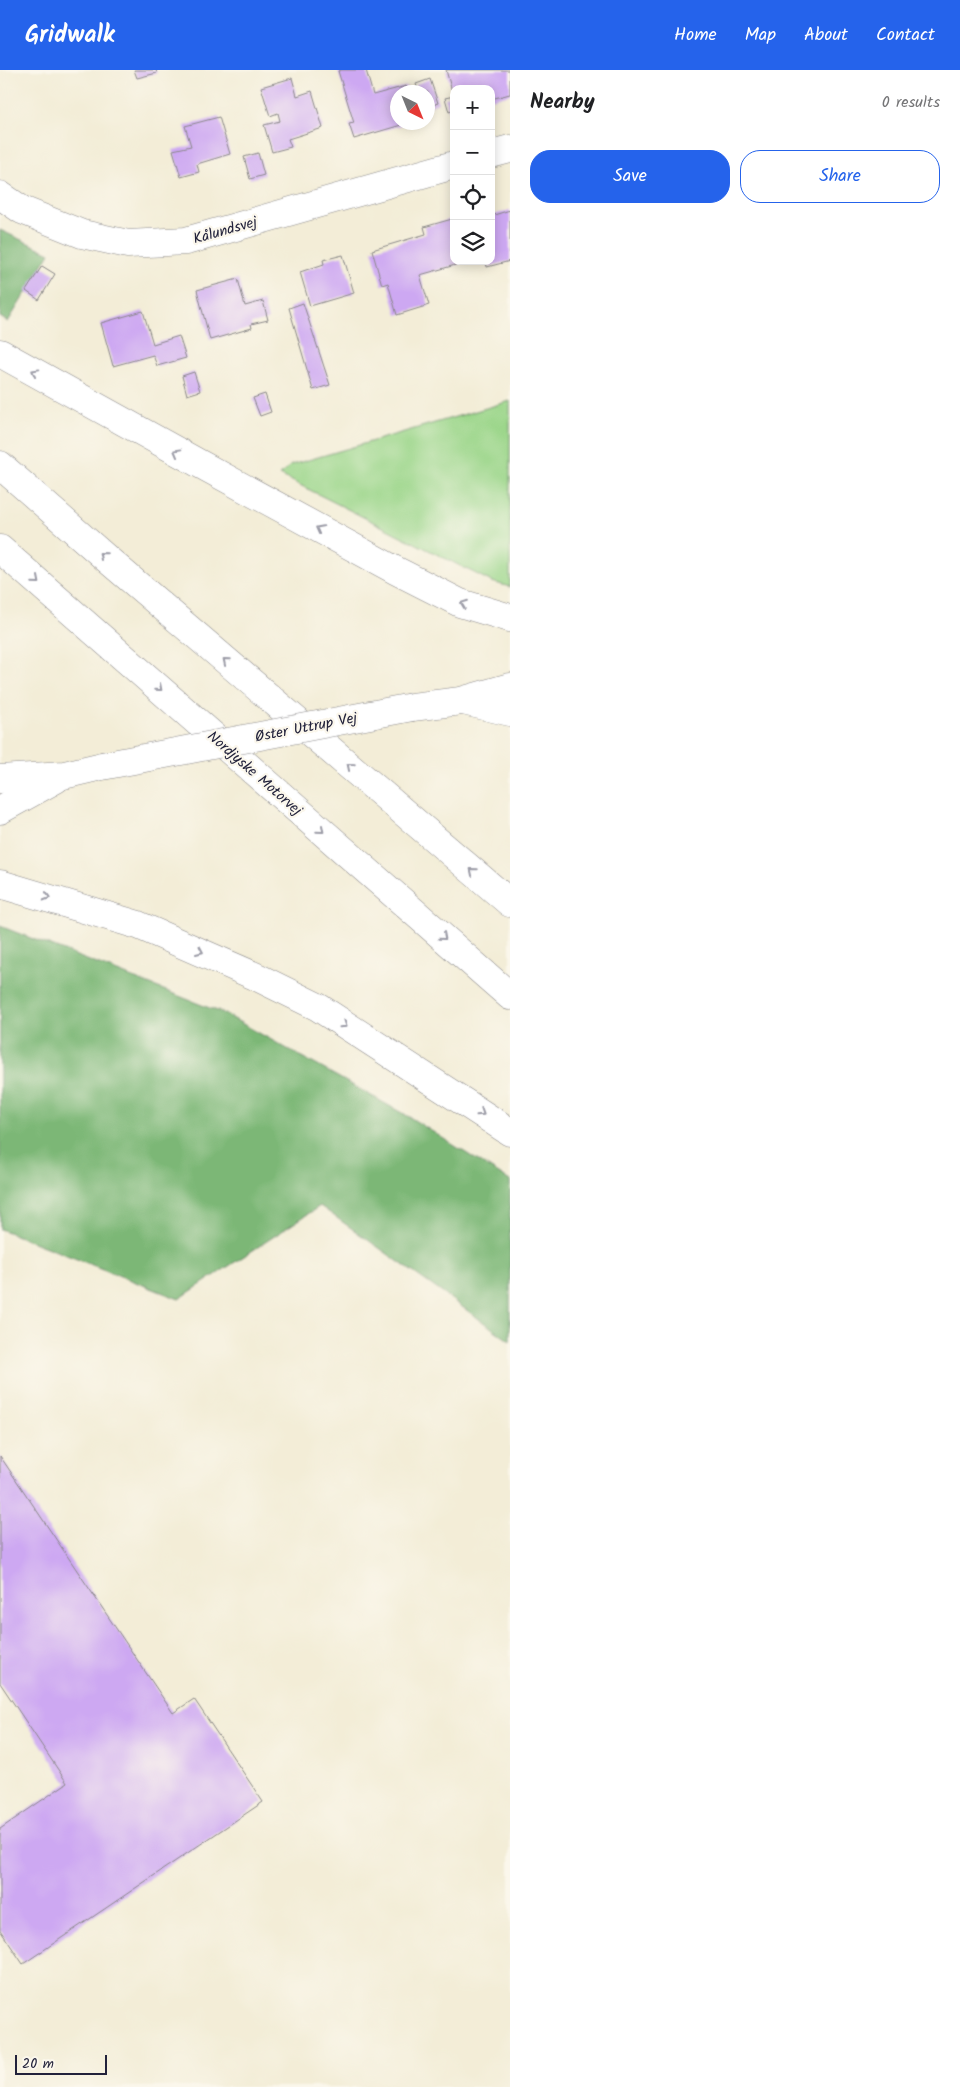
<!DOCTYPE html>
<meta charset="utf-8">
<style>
body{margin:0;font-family:Kalam,sans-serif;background:#f2f2f2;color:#202124}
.controls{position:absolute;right:15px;top:15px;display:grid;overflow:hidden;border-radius:10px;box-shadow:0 2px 12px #0003}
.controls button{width:45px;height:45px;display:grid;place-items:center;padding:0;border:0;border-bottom:1px solid #e0e0e0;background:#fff;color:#202124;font:25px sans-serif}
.compass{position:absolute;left:390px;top:15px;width:45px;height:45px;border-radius:50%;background:#fff;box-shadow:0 2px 12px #0003;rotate:137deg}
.scale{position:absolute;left:15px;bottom:12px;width:92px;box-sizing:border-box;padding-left:5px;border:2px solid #22223b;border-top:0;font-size:14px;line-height:18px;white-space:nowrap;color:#22223b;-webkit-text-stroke:4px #fbf7ec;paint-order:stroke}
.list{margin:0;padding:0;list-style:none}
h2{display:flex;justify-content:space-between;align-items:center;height:65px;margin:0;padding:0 20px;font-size:21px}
h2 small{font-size:16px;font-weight:400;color:#757577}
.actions{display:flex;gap:10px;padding:15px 20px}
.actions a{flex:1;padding:11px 0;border:1px solid #2563eb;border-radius:20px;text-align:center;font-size:18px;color:#2563eb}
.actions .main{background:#2563eb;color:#fff}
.icon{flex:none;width:28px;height:28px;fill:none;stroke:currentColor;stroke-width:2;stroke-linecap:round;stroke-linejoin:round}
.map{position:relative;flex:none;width:510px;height:2017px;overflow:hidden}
header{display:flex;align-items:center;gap:30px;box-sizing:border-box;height:70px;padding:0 25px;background:#2563eb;color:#fff}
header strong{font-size:24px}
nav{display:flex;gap:28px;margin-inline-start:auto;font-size:18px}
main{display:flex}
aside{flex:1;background:#fff}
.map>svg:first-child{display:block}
.green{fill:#9bd68a;stroke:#5e7c62}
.forest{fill:#7cb776;stroke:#4f6c58}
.building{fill:#cda8f2}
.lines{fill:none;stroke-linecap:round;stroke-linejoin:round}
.minor-casing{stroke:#8a8889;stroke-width:29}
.tertiary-casing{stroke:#8a8889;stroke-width:29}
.motorway-casing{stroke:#8a8889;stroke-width:29}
.minor{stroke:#fff;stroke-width:28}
.tertiary{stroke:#fff;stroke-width:28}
.motorway{stroke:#fff;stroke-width:28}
.tertiary-bridge-casing{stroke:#8a8889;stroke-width:29;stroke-linecap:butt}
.tertiary-bridge{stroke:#fff;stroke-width:28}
.oneway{stroke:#9c9ca7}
.labels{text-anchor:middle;stroke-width:4.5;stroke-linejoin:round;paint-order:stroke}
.street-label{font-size:15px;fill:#22223b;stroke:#fbf7ec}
</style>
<header>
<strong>Gridwalk</strong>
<nav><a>Home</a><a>Map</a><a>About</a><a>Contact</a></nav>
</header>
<main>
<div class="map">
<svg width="510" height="2017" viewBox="0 0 510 2017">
<rect width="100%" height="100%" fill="#fbf7ec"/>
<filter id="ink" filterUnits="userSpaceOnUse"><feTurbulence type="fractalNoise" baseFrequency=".02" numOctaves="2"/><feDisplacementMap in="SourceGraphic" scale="10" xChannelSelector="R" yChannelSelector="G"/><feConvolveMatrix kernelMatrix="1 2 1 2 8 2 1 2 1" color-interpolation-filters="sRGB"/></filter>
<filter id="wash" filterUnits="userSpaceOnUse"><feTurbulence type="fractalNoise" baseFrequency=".0096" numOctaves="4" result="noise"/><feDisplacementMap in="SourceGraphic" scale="20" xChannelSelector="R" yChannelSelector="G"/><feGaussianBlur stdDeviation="1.12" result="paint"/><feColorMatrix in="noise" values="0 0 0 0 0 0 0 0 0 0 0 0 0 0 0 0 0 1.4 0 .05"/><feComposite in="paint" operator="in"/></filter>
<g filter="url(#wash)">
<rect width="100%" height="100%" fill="#f3edd7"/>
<path class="green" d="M 510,331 L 510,517 L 492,512 L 280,405 L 291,395 Z"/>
<g class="forest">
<path d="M 0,160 L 50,183 L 8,252 L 0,247 Z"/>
<path d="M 0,856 L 225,944 L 411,1048 L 510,1111 L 510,1271 L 320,1136 L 179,1229 L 0,1159 Z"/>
</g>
<g id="blocks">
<g class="building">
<path d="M 134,0 L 156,0 L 157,3 L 137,8 Z"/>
<path d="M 342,0 L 366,0 L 373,25 L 406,16 L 408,22 L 398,22 L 398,52 L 408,53 L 354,69 L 349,54 L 354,53 L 338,1 Z"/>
<path d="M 446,0 L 510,0 L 510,24 L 491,29 L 491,19 L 454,19 L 453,25 Z"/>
<path d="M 292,8 L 297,26 L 312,21 L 323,58 L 288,69 L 291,77 L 272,82 L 264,55 L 280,51 L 278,43 L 270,46 L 261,17 Z"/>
<path d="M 430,9 L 438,33 L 428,37 L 428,22 L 419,22 L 416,14 Z"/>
<path d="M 454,26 L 454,40 L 449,42 L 445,28 Z"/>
<path d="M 219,47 L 230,84 L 197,94 L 199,102 L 181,107 L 173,80 L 191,76 L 185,56 Z"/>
<path d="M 258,83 L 264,105 L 250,109 L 244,87 Z"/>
<path d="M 510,140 L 510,191 L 487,197 L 486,191 L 491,191 L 491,146 Z"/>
<path d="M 452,149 L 454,156 L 454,191 L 466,192 L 420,205 L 429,235 L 397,245 L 388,213 L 382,215 L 372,180 L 426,164 L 424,157 Z"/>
<path d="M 343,185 L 354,223 L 310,236 L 300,202 L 324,194 L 323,190 Z"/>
<path d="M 42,196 L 55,204 L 39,230 L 26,221 Z"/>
<path d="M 238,209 L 245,236 L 263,231 L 268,250 L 251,254 L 252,258 L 210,270 L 197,220 Z"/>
<path d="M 303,233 L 330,315 L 313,320 L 289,238 Z"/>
<path d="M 143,241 L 153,274 L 179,266 L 186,288 L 157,296 L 153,285 L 113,296 L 101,253 Z"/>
<path d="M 194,302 L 200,321 L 187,325 L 182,306 Z"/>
<path d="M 265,324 L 271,342 L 260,346 L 253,328 Z"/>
<path d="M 0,1386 L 173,1643 L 194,1629 L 263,1732 L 23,1894 L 0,1860 L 0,1759 L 67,1713 L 0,1613 Z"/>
</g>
</g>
</g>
<g filter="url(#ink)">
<use href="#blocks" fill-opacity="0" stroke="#8a8889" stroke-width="1"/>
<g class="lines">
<g class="minor-casing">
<g id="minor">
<path d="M 491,84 L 510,79"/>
<path d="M 0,125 L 22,140 L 82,164 L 128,174 L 186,171 L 454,95"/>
</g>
</g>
<g class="tertiary-casing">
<g id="tertiary">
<path d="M 463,631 L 510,642"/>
<path d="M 412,637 L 461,631 L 510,617"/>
<path d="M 0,709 L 64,705 L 102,696"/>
<path d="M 0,740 L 56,709"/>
</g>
</g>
<g class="motorway-casing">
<g id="motorway">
<path d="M 0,283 L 200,394 L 395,500 L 460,533 L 510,548"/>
<path d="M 0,395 L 107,489 L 510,833"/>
<path d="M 0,479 L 510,926"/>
<path d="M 0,814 L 138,855 L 257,907 L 318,937 L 510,1062"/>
</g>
</g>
<use href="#minor" class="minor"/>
<use href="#tertiary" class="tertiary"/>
<use href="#motorway" class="motorway"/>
<g class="tertiary-bridge-casing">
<path id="tertiary-bridge" d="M 102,696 L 412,637"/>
</g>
<use href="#tertiary-bridge" class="tertiary-bridge"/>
</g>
<defs><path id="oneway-chevron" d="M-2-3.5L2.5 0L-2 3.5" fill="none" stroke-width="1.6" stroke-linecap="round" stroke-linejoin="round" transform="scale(1.25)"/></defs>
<g class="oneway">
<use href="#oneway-chevron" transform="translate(35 302) rotate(-151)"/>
<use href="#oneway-chevron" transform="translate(177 382) rotate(-151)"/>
<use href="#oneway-chevron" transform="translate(319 459) rotate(-152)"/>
<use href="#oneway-chevron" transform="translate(102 485) rotate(-139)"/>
<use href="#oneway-chevron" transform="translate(37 511) rotate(41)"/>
<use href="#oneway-chevron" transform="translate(464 534) rotate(-159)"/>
<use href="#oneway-chevron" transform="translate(226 591) rotate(-140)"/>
<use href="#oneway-chevron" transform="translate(159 618) rotate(41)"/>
<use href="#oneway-chevron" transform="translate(350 696) rotate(-140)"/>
<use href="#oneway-chevron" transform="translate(321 760) rotate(41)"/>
<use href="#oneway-chevron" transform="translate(473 801) rotate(-140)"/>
<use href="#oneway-chevron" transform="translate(47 827) rotate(17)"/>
<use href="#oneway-chevron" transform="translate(443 867) rotate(41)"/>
<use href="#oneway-chevron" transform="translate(200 881) rotate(24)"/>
<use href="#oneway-chevron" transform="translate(344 955) rotate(34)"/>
<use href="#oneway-chevron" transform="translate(481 1043) rotate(33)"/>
</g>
</g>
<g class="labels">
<g class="street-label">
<text transform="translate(225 160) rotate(-16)" y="5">Kålundsvej</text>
<text transform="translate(306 657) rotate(-11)" y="5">Øster Uttrup Vej</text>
<text transform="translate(255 703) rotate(41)" y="5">Nordjyske Motorvej</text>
</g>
</g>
</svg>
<div class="controls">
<button>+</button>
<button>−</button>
<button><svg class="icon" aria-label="locate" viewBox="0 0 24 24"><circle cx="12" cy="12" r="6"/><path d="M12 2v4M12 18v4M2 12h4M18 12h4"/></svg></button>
<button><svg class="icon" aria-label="layers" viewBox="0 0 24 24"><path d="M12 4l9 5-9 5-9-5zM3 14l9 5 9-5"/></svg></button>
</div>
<svg class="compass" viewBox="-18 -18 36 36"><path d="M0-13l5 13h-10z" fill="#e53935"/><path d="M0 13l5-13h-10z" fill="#757577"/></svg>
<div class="scale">20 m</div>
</div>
<aside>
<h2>Nearby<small>0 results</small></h2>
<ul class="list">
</ul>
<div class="actions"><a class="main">Save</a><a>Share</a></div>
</aside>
</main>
